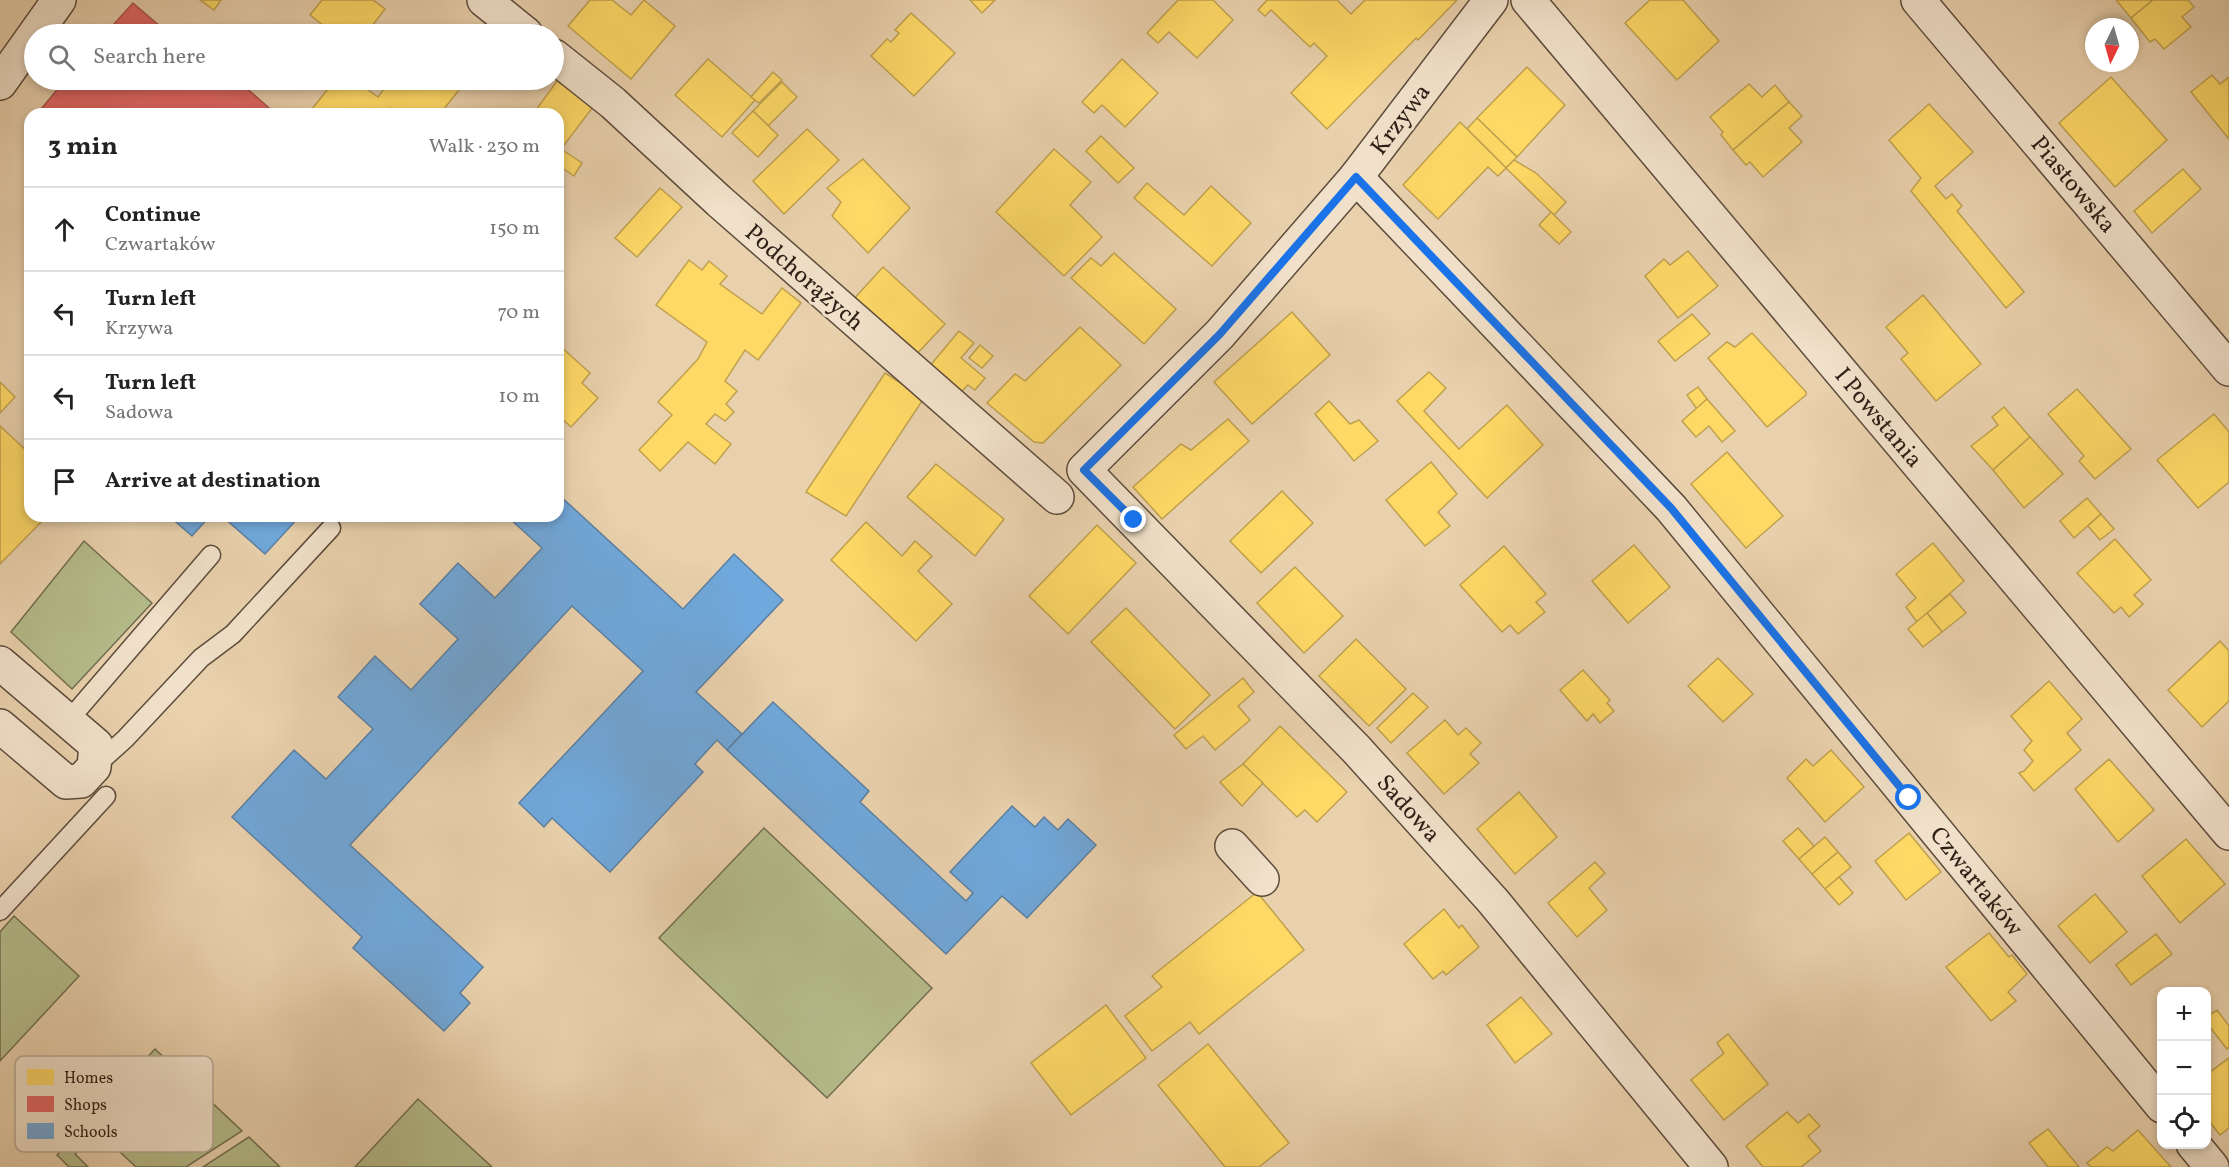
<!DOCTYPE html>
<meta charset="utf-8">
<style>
body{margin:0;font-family:Vollkorn,serif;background:#f2f2f2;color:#222}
.controls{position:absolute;right:18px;bottom:18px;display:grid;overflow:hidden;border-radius:12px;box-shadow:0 3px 9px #0003}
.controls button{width:54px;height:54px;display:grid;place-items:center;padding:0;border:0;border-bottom:2px solid #e0e0e0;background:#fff;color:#222;font:30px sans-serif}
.compass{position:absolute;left:2085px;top:18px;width:54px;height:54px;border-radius:50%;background:#fff;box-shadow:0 3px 9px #0003;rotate:185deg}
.stop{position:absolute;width:18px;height:18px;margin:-14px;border:4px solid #1a73e8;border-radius:50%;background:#fff}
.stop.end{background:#1a73e8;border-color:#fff;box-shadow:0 2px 6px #0008}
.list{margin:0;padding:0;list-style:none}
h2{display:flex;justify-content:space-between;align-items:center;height:78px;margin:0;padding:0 24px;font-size:26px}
h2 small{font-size:20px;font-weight:400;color:#767676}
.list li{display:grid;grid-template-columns:39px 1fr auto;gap:18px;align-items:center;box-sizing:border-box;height:84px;padding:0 24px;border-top:2px solid #e0e0e0}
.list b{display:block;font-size:22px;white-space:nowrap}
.list p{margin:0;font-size:20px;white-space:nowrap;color:#767676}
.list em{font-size:20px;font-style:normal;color:#767676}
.icon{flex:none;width:33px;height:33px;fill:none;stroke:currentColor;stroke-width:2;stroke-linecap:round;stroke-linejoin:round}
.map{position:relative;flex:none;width:2229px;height:1167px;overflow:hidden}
.search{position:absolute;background:#fff;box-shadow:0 3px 9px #0003;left:24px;top:24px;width:540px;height:66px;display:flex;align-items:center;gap:15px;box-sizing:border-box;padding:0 21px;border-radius:33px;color:#767676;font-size:22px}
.panel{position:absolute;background:#fff;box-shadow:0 3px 9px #0003;left:24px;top:108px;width:540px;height:414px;border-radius:18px}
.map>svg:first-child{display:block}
.green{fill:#b5bc8b;stroke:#726e51;stroke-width:1.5}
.homes{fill:#ffd966;stroke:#c0a14e;stroke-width:1.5}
.shops{fill:#e06666;stroke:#ab514e;stroke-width:1.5}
.schools{fill:#6fa8dc;stroke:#5c7fa1;stroke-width:1.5}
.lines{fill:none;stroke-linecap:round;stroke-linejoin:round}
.service-casing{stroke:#5d4c3c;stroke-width:21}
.minor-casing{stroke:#5d4c3c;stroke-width:36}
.tertiary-casing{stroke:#5d4c3c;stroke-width:36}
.service{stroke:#f1e1ca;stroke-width:18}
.minor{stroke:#f1e1ca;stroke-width:33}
.tertiary{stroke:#f1e1ca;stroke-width:33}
.route{stroke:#1a73e8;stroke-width:8}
.labels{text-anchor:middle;stroke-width:6;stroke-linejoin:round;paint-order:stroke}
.street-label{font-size:24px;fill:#2e1f17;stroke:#f1e1ca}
.key{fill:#f1e1ca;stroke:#b6a794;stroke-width:1.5}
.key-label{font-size:16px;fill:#2e1f17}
</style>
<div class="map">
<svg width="2229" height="1167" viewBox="0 0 2229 1167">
<rect width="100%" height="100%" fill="#e9d1ad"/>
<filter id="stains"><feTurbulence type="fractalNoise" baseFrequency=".00333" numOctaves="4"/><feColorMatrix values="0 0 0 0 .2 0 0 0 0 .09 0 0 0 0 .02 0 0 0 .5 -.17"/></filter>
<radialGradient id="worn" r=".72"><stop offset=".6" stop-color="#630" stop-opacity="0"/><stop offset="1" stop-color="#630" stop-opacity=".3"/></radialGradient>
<g class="green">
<path d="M 84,541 L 152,603 L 72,689 L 11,632 Z"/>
<path d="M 764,828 L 932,988 L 827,1098 L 659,938 Z"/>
<path d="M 14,916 L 79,976 L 0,1061 L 0,932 Z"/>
<path d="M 155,1049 L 242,1131 L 186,1167 L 136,1167 L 87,1121 Z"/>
<path d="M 418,1099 L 492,1167 L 355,1167 Z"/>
<path d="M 77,1134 L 85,1144 L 75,1154 L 88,1167 L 69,1167 L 57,1155 Z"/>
<path d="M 249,1137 L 280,1167 L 203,1167 Z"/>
</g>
<g class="homes">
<path d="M 200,0 L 221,0 L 214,10 Z"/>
<path d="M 322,0 L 373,0 L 385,9 L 366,34 L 334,34 L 310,15 Z"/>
<path d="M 590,0 L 612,0 L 631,15 L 644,0 L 675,26 L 631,79 L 568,26 Z"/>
<path d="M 970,0 L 995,0 L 982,13 Z"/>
<path d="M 1178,0 L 1213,0 L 1233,20 L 1197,58 L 1169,32 L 1158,43 L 1147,33 Z"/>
<path d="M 1267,0 L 1337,0 L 1351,14 L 1365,0 L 1457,0 L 1418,40 L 1416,38 L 1327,129 L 1291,93 L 1327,56 L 1314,43 L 1310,47 L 1271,10 L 1265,16 L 1258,10 Z"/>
<path d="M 1650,0 L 1683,0 L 1719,41 L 1677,80 L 1625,23 Z"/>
<path d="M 2116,0 L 2153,0 L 2131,18 Z"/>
<path d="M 2153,0 L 2188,0 L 2194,7 L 2182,17 L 2191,27 L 2164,49 L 2155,39 L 2150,42 L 2131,18 Z"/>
<path d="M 911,13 L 955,53 L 914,96 L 871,56 L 887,39 L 891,42 L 899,33 L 895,30 Z"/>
<path d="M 708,59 L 755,100 L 722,137 L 675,95 Z"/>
<path d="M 1122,59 L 1158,93 L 1125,127 L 1102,105 L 1094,113 L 1082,102 Z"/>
<path d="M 1527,67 L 1565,105 L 1517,157 L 1477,118 Z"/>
<path d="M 773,72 L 782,80 L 759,103 L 751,97 Z"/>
<path d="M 2212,75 L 2220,84 L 2229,77 L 2229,139 L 2191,92 Z"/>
<path d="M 2111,77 L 2167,140 L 2115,187 L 2059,123 Z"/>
<path d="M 335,80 L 354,80 L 378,97 L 384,89 L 373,80 L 457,80 L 463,85 L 440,114 L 416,114 L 408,109 L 404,114 L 398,114 L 390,108 L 385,114 L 318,114 L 312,109 Z"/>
<path d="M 557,81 L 593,107 L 561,149 L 558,147 L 558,114 L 533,114 Z"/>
<path d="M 782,82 L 797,97 L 768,126 L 753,111 Z"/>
<path d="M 1749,84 L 1762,97 L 1775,85 L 1789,102 L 1733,150 L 1721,135 L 1723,132 L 1710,117 Z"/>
<path d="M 1789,102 L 1802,116 L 1789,128 L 1802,142 L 1763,177 L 1750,162 L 1746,165 L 1733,150 Z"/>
<path d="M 1929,104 L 1973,152 L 1935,186 L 1946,199 L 1952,194 L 1962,206 L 1957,211 L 2024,292 L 2006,308 L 1911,191 L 1921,178 L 1889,140 Z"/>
<path d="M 753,111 L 778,135 L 758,157 L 732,133 Z"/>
<path d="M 1477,118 L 1517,157 L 1506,168 L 1467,129 Z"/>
<path d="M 1460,122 L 1506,168 L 1498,176 L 1488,167 L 1438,219 L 1403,185 Z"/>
<path d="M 807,129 L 839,160 L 784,214 L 753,181 Z"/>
<path d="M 1101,136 L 1134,168 L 1118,183 L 1086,151 Z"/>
<path d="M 558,147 L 582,163 L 574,176 L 558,165 Z"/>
<path d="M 1054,149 L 1091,182 L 1070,205 L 1102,237 L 1064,276 L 996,212 Z"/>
<path d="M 863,159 L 910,208 L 868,253 L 832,216 L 841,202 L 827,188 Z"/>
<path d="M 1514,160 L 1536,173 L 1566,202 L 1554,215 L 1506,168 Z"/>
<path d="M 2183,169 L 2201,189 L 2152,233 L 2134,211 Z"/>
<path d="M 1147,183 L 1184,215 L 1211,186 L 1251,223 L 1212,266 L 1134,198 Z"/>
<path d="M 660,188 L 682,207 L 637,257 L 615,238 Z"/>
<path d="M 1551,212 L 1571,232 L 1559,244 L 1539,225 Z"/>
<path d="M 1688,251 L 1718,286 L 1678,318 L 1645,276 L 1664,259 L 1670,265 Z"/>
<path d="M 1114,253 L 1176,309 L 1144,344 L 1071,278 L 1091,258 L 1101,266 Z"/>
<path d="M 689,260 L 702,270 L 709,261 L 727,276 L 720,284 L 762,314 L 782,288 L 801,303 L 758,360 L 745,350 L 725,381 L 737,391 L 726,404 L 734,412 L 725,421 L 715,414 L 706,424 L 731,444 L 715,464 L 688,442 L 660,471 L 639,450 L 672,415 L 658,402 L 698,359 L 707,342 L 656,305 Z"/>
<path d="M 883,267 L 945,324 L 913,358 L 852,301 Z"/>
<path d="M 1923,295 L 1981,364 L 1936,401 L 1901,359 L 1908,353 L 1886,327 Z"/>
<path d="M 1292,312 L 1330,355 L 1252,424 L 1214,382 Z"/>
<path d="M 1692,314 L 1710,334 L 1675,361 L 1658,341 Z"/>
<path d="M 1080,327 L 1121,365 L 1043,443 L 1034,442 L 987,403 L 1015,374 L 1025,381 Z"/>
<path d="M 959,331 L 974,343 L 961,358 L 985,378 L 975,390 L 968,385 L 960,393 L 929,367 Z"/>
<path d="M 1752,333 L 1806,392 L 1806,395 L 1767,427 L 1708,358 L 1727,342 L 1735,347 Z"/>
<path d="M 558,344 L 590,373 L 582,383 L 598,398 L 571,427 L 558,415 Z"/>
<path d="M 980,345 L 993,356 L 982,368 L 969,358 Z"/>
<path d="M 1429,372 L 1446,388 L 1424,411 L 1459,449 L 1507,405 L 1543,445 L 1487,498 L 1397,401 Z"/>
<path d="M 885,373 L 924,398 L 846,516 L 806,492 Z"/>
<path d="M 0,382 L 15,397 L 0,413 Z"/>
<path d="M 1698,387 L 1707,399 L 1697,409 L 1687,395 Z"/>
<path d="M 2077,389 L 2131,449 L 2095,479 L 2079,461 L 2084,456 L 2048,414 Z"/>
<path d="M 1707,399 L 1735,431 L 1722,442 L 1709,426 L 1696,437 L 1682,421 Z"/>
<path d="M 1329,401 L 1350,424 L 1359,420 L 1378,441 L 1354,461 L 1315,414 Z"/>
<path d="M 2004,407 L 2030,437 L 1993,470 L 1971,446 L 1998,425 L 1992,417 Z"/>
<path d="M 2214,414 L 2229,432 L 2229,482 L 2198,508 L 2157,460 Z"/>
<path d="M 1228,419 L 1249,441 L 1162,519 L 1133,487 L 1181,444 L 1191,450 Z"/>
<path d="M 0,426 L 29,453 L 30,452 L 30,516 L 47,516 L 0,564 Z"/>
<path d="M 2030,437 L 2063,474 L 2024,508 L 1993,470 Z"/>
<path d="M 1727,452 L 1783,516 L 1746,548 L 1691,484 Z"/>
<path d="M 1431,462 L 1457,494 L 1438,512 L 1450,526 L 1425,546 L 1386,500 Z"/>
<path d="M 936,464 L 1004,519 L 975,556 L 907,497 Z"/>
<path d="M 1282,491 L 1313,523 L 1261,573 L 1230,541 Z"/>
<path d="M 2087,498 L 2101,514 L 2074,538 L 2060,521 Z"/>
<path d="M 2101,514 L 2114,529 L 2100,540 L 2088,526 Z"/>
<path d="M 866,522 L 902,556 L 915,541 L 932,556 L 918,571 L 952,604 L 916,641 L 831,560 Z"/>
<path d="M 1097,525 L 1136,563 L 1068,634 L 1029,596 Z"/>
<path d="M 2115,539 L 2151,580 L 2134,595 L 2143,604 L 2129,617 L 2121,607 L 2114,613 L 2077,573 Z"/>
<path d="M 1933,543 L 1964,581 L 1917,622 L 1906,607 L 1916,598 L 1896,574 Z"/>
<path d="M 1634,545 L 1670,587 L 1628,623 L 1592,581 Z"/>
<path d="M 1504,546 L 1546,594 L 1536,602 L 1545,612 L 1518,634 L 1510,625 L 1502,632 L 1460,585 Z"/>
<path d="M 1295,567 L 1343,616 L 1304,653 L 1257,603 Z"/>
<path d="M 1950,594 L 1966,613 L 1942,632 L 1927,613 Z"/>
<path d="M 1126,608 L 1210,695 L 1175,729 L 1091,642 Z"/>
<path d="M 1927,613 L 1942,632 L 1923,647 L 1908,629 Z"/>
<path d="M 1356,639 L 1406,689 L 1369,726 L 1319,676 Z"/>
<path d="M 2220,641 L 2229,651 L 2229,701 L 2202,727 L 2168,690 Z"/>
<path d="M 1718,658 L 1753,694 L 1723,722 L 1688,686 Z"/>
<path d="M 1583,670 L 1610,700 L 1607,703 L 1614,711 L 1600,723 L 1593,714 L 1587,721 L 1560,690 Z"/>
<path d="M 1243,678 L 1254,692 L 1238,706 L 1250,720 L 1215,750 L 1203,736 L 1186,749 L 1174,735 Z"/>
<path d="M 2049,681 L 2082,719 L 2067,733 L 2081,750 L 2034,791 L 2019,773 L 2024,771 L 2033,761 L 2024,750 L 2032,741 L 2011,716 Z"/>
<path d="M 1413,693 L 1428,707 L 1391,743 L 1377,728 Z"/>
<path d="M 1445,720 L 1458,735 L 1466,728 L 1481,743 L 1470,754 L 1479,763 L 1444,794 L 1407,753 Z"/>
<path d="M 1280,726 L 1347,792 L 1317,822 L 1305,810 L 1297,817 L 1243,764 Z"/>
<path d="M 1831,750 L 1864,787 L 1825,822 L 1787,778 L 1806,759 L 1813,766 Z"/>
<path d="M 2109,759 L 2154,810 L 2118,842 L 2075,789 Z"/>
<path d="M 1243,764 L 1263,783 L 1242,806 L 1220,782 Z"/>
<path d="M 1519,792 L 1557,837 L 1515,874 L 1477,829 Z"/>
<path d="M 1798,828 L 1814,846 L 1799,859 L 1783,841 Z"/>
<path d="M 1909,833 L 1941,872 L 1906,900 L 1875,861 Z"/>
<path d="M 1825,837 L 1838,852 L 1812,874 L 1799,859 Z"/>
<path d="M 2186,839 L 2225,884 L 2180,923 L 2142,876 Z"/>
<path d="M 1838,852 L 1851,867 L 1825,889 L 1812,874 Z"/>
<path d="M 1595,862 L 1605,873 L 1589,888 L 1607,910 L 1577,937 L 1548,903 Z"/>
<path d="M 1839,877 L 1853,893 L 1839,905 L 1825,889 Z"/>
<path d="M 1257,892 L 1304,950 L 1199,1034 L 1190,1022 L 1152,1051 L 1125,1016 L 1162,987 L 1152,976 Z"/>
<path d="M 2095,894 L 2127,932 L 2090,963 L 2058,926 Z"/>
<path d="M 1444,909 L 1459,928 L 1462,925 L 1479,947 L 1446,975 L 1443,971 L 1433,979 L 1404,944 Z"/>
<path d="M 1989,933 L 2009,957 L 2012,955 L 2027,974 L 2008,992 L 2016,1001 L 1991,1021 L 1946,967 Z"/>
<path d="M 2156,934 L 2172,954 L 2131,985 L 2116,965 Z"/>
<path d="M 1521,997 L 1552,1034 L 1515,1063 L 1487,1025 Z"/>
<path d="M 1106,1005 L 1146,1058 L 1071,1115 L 1031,1063 Z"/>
<path d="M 2217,1010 L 2229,1026 L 2229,1047 L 2227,1049 L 2206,1022 L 2206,1017 Z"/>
<path d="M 1728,1034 L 1768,1084 L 1724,1120 L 1691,1080 L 1724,1053 L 1717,1043 Z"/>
<path d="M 1208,1044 L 1289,1143 L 1259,1167 L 1225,1167 L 1158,1085 Z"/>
<path d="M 2229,1058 L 2229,1128 L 2220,1135 L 2206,1117 L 2206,1075 Z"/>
<path d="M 1787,1112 L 1798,1123 L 1809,1114 L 1820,1126 L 1808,1136 L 1821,1151 L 1801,1167 L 1763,1167 L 1746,1146 Z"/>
<path d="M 2048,1129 L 2079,1167 L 2048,1167 L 2029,1143 Z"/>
<path d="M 2138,1130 L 2171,1167 L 2091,1167 L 2087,1163 L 2107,1147 L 2113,1151 Z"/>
</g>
<g class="shops">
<path d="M 133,3 L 169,34 L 105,34 Z"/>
<path d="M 65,80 L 237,80 L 276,114 L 37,114 Z"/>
</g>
<g class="schools">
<path d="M 558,494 L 683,609 L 734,554 L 783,600 L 696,692 L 742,734 L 727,750 L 717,740 L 695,764 L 703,772 L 610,872 L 552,818 L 544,827 L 519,803 L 643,671 L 572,606 L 350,845 L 483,967 L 460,993 L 470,1003 L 444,1031 L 353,948 L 362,937 L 232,817 L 294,750 L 326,779 L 373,729 L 338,697 L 375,656 L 411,690 L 458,639 L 420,604 L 458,563 L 495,598 L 542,548 L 507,516 L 558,516 Z"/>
<path d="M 169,516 L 210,516 L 192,536 Z"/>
<path d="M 222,516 L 300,516 L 265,554 Z"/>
<path d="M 773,702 L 869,791 L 860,802 L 966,901 L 973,893 L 950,872 L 1012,806 L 1035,827 L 1044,817 L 1058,830 L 1068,819 L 1096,845 L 1027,918 L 1002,896 L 946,954 L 727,750 Z"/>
</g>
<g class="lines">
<g class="service-casing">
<g id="service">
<path d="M 68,721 L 211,555"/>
<path d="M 94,767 L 125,739 L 201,658 L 233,634 L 331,528"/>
<path d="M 0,911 L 106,796"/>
</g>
</g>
<g class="minor-casing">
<g id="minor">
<path d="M 484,0 L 526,34"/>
<path d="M 1491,0 L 1356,177 L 1220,334 L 1084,470 L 1357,750 L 1493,901 L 1711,1167"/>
<path d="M 1528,0 L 2229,833"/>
<path d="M 1918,0 L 2229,369"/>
<path d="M 554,56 L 613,103 L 719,201 L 1057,497"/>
<path d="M 1356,177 L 1671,508 L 2162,1106"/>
<path d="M 0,663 L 96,745 L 94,767 L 81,781 L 66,782 L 0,726"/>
<path d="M 1232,846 L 1262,879"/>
<path d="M 2193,1144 L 2212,1167"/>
</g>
</g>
<g class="tertiary-casing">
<path id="tertiary" d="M 0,83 L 59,0"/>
</g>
<use href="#service" class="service"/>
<use href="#minor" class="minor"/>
<use href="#tertiary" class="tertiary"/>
</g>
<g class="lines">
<path class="route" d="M 1134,520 L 1084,470 L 1220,334 L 1356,177 L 1671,508 L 1909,798"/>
</g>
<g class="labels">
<g class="street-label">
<text transform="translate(1400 119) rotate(-53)" y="8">Krzywa</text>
<text transform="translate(2074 184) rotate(50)" y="8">Piastowska</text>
<text transform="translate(805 277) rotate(41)" y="8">Podchorążych</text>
<text transform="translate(1879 417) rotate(50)" y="8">I Powstania</text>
<text transform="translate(1409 808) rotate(48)" y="8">Sadowa</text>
<text transform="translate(1977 881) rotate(51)" y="8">Czwartaków</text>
</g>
</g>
<rect x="15" y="1056" width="198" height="96" rx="9" class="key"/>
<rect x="27" y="1069" width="27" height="16" fill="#ffd966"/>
<rect x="27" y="1096" width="27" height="16" fill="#e06666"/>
<rect x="27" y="1123" width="27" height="16" fill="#6fa8dc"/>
<g class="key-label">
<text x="64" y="1083">Homes</text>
<text x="64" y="1110">Shops</text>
<text x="64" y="1137">Schools</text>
</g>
<rect width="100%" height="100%" filter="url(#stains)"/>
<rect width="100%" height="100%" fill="url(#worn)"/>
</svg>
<div class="controls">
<button>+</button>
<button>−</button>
<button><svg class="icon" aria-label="locate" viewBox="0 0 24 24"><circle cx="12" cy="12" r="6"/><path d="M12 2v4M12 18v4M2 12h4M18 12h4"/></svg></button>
</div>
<svg class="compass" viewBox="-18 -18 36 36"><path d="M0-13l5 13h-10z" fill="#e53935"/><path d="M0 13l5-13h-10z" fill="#767676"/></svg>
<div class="stop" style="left:1909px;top:798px"></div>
<div class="stop end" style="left:1134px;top:520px"></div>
<div class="search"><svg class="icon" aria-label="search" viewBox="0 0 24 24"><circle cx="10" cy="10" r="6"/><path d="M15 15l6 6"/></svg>Search here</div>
<section class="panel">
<h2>3 min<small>Walk · 230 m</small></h2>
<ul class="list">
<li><svg class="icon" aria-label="ahead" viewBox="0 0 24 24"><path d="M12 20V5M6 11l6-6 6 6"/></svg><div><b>Continue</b><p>Czwartaków</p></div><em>150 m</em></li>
<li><svg class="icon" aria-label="left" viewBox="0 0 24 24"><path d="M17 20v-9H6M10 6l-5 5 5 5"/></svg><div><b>Turn left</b><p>Krzywa</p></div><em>70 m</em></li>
<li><svg class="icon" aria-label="left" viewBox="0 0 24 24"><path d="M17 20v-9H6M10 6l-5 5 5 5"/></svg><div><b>Turn left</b><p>Sadowa</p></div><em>10 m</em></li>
<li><svg class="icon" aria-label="arrive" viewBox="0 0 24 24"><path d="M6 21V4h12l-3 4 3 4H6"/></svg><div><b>Arrive at destination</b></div></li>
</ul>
</section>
</div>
